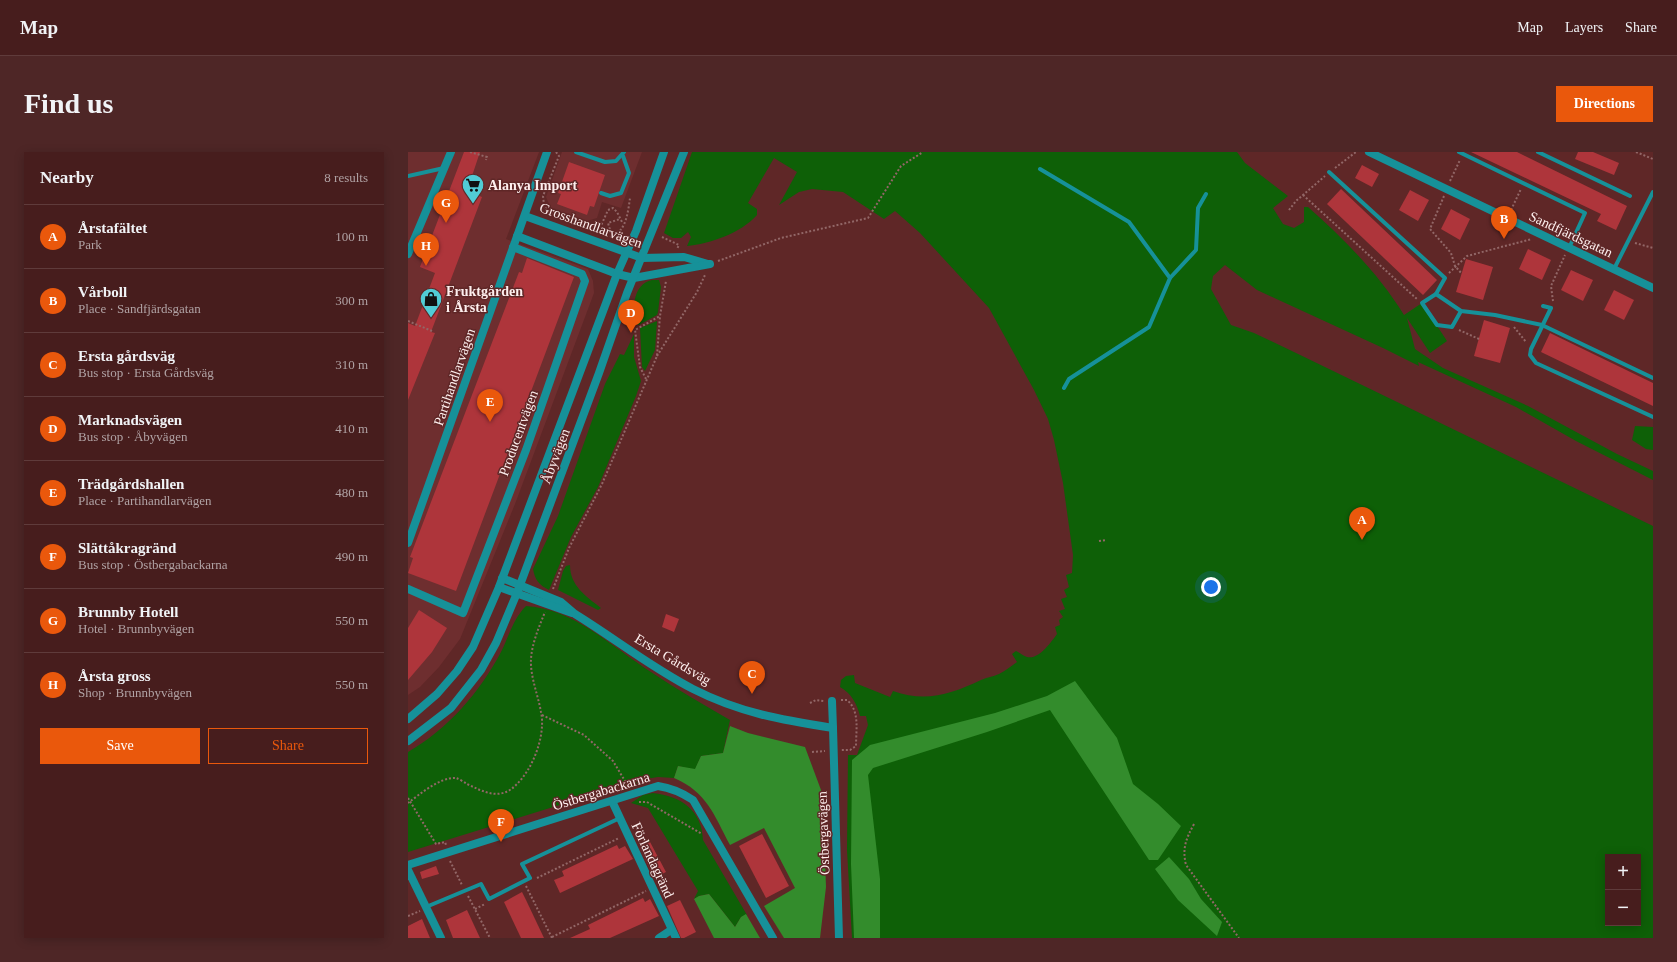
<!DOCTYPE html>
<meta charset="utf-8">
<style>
body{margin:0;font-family:"Times New Roman",serif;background:#4e2626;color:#f1f3f6}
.controls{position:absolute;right:12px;bottom:12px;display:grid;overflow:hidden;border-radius:0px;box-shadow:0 2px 10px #0003}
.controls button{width:36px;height:36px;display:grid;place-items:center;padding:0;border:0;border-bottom:1px solid #5f3b3b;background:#471d1d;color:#f1f3f6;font:20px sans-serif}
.you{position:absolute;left:803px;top:435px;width:14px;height:14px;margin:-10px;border:3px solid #fff;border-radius:50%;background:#1a73e8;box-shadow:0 0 0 6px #1a73e833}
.badge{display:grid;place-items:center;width:26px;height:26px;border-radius:50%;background:#ea580c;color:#fff;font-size:13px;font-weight:700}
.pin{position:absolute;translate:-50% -33px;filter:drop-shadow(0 1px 2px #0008)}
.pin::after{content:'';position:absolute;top:21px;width:14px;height:12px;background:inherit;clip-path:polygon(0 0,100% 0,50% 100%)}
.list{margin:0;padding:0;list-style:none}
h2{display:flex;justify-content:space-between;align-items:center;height:52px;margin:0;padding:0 16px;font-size:17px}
h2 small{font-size:13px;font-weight:400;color:#b0a2a4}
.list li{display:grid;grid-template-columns:26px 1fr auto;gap:12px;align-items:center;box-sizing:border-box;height:64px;padding:0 16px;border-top:1px solid #5f3b3b}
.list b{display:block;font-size:15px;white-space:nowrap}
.list p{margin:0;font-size:13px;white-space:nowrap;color:#b0a2a4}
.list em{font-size:13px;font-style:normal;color:#b0a2a4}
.actions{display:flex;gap:8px;padding:12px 16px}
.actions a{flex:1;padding:9px 0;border:1px solid #ea580c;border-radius:0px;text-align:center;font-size:14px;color:#ea580c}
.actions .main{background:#ea580c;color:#fff}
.map{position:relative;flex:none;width:1245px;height:786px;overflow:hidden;border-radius:0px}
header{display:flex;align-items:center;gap:24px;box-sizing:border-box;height:56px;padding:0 20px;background:#471d1d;border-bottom:1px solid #5f3b3b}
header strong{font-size:19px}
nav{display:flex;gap:22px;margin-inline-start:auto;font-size:14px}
.intro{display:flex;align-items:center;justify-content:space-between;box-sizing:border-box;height:96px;padding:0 24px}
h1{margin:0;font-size:28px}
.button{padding:10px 18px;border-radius:0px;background:#ea580c;color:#fff;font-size:14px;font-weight:700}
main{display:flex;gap:24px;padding:0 24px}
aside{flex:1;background:#471d1d;border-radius:0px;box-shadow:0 2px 10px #0003}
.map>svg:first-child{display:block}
.built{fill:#6e2e2f}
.green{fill:#0e6007;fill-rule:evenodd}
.forest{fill:#338c2c}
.building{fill:#ae353b}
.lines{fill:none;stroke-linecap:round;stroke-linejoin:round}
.path{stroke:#926767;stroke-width:2;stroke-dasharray:2 2;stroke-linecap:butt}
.service{stroke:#169199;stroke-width:4}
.minor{stroke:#169199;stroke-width:8}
.tertiary{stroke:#169199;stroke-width:8}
.labels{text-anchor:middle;stroke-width:3;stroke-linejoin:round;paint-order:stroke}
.poi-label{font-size:14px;font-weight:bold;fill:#feefee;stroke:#5f2727;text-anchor:start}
.street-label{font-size:14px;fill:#feefee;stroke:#5f2727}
</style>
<header>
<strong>Map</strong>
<nav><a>Map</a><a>Layers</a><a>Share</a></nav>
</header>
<div class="intro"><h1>Find us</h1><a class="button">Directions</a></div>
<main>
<aside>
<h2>Nearby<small>8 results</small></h2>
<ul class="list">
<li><span class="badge">A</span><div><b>Årstafältet</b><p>Park</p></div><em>100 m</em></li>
<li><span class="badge">B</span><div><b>Vårboll</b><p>Place · Sandfjärdsgatan</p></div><em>300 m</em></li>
<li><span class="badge">C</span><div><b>Ersta gårdsväg</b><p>Bus stop · Ersta Gårdsväg</p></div><em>310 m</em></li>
<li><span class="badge">D</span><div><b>Marknadsvägen</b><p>Bus stop · Åbyvägen</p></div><em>410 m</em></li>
<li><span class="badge">E</span><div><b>Trädgårdshallen</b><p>Place · Partihandlarvägen</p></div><em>480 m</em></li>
<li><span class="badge">F</span><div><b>Slättåkragränd</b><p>Bus stop · Östbergabackarna</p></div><em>490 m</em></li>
<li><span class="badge">G</span><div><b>Brunnby Hotell</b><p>Hotel · Brunnbyvägen</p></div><em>550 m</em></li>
<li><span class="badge">H</span><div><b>Årsta gross</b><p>Shop · Brunnbyvägen</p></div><em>550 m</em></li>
</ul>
<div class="actions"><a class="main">Save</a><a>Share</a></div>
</aside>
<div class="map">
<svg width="1245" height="786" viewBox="0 0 1245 786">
<rect width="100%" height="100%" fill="#5f2727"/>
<g class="built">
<path d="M 0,0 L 131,0 L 98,87 L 180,117 L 185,129 L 186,141 L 107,352 L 52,487 L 31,515 L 12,535 L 0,543 Z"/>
<path d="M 154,0 L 234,0 L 213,56 L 194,50 L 189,66 L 179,69 L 143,56 L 138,45 Z"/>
</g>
<g class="green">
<path d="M 284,0 L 829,0 L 837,11 L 880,44 L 865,56 L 875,72 L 886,76 L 896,70 L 896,55 L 900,55 C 936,87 971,122 996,163 L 1014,151 L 1039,189 L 1022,201 L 999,166 L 1007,197 L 1035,216 L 1120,254 L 1209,302 L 1245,319 L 1245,328 L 1168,289 L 1108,255 L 1010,210 L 1011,214 L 975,196 L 849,138 L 817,113 L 805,124 L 803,137 L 823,173 L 846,181 L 886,200 L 1245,374 L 1245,786 L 444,786 L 439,698 L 440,603 L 449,603 L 460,573 L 458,564 L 452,564 C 449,552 444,542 432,535 L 433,528 L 438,524 L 446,523 L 447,531 L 482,545 L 485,539 C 518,551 543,542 573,528 C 579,525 585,525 591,522 C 597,519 603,514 609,510 L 604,502 L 608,499 C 611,500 615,504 619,505 C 631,508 643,490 649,482 L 647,475 L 652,473 L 651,468 L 655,465 L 651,459 L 657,457 L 653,447 L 659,445 L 656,438 L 661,435 L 658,423 L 664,421 L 665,403 L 655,331 L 646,288 L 640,267 L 626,238 L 581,156 L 512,81 L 487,59 L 476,67 L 435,40 L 404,37 L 391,40 L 371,53 L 389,20 L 366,6 L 340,51 L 349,57 L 349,63 C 333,81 302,92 279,94 L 283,85 L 280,80 L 273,86 L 265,86 L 256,81 ZM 1200,705 L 1230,705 L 1230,771 L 1200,771 Z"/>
<path d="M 244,128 L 251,128 L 253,135 L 250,160 L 249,163 L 231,173 L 223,170 C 227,154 224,133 244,128 Z"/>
<path d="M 249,169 L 247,198 L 237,219 L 234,215 L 232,176 Z"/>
<path d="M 226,182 L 226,205 L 233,229 L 228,244 L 190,335 L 163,385 L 141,438 C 131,433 127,428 125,417 L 150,364 L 197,232 L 212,202 L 216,203 Z"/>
<path d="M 1227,274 L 1245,275 L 1245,298 L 1238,297 L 1224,288 Z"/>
<path d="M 162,413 C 162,434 178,444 193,456 L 190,458 L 150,438 L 155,419 L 158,414 Z"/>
<path d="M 118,454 C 167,457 204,495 243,520 C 268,537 295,552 322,568 L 315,601 L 293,604 L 287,618 L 270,614 L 266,626 L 250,625 L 238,627 L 232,633 L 216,639 L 213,634 L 0,700 L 0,600 C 40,577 72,540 93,500 C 101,484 105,467 118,454 Z"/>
<path d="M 245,641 C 273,644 294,658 295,688 L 339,763 L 333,765 L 327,775 L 301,742 L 291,744 L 286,747 L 290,739 L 240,656 L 223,651 L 235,643 Z"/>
</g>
<g class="forest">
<path d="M 667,529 L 709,586 L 725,632 L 750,652 L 773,674 L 750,708 L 741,708 L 642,558 L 579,580 L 465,616 L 460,623 L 472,727 L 472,786 L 446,786 L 443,712 L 444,608 L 462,593 L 587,561 L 639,544 Z"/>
<path d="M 322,574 L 340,581 L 397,595 L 413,638 L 415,653 L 418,735 L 412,786 L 376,786 L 356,754 L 387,736 L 356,676 L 322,693 C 306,663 299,640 266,626 L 270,614 L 287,617 L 293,604 L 315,601 Z"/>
<path d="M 761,705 L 781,727 L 793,747 L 814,770 L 809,784 L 770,748 L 747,717 Z"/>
<path d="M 301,742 L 327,775 L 333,765 L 338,762 L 352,786 L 306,786 L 286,747 L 291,744 Z"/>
</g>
<g class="building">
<path d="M 56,0 L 72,0 L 59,39 L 74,45 L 23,180 L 27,181 L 0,248 L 0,171 L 7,174 L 27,121 L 12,115 Z"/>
<path d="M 1063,0 L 1109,0 L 1219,54 L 1208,78 L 1189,69 L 1193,62 Z"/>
<path d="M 1170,0 L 1185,0 L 1211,11 L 1206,23 L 1167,7 Z"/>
<path d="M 161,10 L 197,23 L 186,55 L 182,54 L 179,63 L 149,52 L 153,42 L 150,41 Z"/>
<path d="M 954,13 L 971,22 L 964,35 L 947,26 Z"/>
<path d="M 933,37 L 1029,128 L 1015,143 L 919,52 Z"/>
<path d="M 1002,38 L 1021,48 L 1010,69 L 991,58 Z"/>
<path d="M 1043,57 L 1062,67 L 1052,88 L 1033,77 Z"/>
<path d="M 1120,97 L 1143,108 L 1134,128 L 1111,117 Z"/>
<path d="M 119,106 L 166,125 L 48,439 L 0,421 L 5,406 L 2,405 L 111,120 L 114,121 Z"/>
<path d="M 1058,107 L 1085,115 L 1075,148 L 1048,140 Z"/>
<path d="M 1163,118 L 1185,128 L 1175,149 L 1153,138 Z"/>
<path d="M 1206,138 L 1226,148 L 1216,168 L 1196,158 Z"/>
<path d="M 1076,168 L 1102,176 L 1092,211 L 1066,204 Z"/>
<path d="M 1142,181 L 1245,231 L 1245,254 L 1133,200 Z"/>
<path d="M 11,458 L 39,476 L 24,500 L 0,528 L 0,476 Z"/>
<path d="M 258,462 L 271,467 L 266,480 L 254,475 Z"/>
<path d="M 354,682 L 381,734 L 358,746 L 331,694 Z"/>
<path d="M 242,690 L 258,720 L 246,726 L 232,695 Z"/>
<path d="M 209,693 L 211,697 L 217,694 L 225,707 L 152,741 L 146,728 L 156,724 L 154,719 Z"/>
<path d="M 28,714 L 31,722 L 14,727 L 12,720 Z"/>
<path d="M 114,740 L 118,748 L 136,786 L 113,786 L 96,750 Z"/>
<path d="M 235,746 L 237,750 L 242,747 L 251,764 L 202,786 L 162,786 L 182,777 L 180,773 Z"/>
<path d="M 272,748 L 288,780 L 276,786 L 273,786 L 259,754 Z"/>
<path d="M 59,758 L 72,786 L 45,786 L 38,768 Z"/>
<path d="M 14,767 L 22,786 L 0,786 L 0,774 Z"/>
</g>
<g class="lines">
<g class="path">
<path d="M 62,0 L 79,5 L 78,8"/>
<path d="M 148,0 L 151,4 L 135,44 L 136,53 L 140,60 L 187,77 L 192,76 L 200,58 L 205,56 L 209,60 L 214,70"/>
<path d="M 1228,0 L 1245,7"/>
<path d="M 927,16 L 948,0"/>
<path d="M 1042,29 L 1052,8"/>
<path d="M 895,43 L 1010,148"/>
<path d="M 1036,44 L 1022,77 L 1043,101 L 1047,114 L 1054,122"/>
<path d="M 881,58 L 888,49 L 917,24"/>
<path d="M 1103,58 L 1113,37"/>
<path d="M 202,85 C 218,81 220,60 222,46"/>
<path d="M 204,85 L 200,71 L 212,67"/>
<path d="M 254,85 L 271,93 L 269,97"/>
<path d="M 1227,91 L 1245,96"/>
<path d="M 310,109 L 373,86 L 460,66 L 493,14 L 515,0"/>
<path d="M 1041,121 L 1059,104 L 1124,87"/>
<path d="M 1145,149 L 1143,134 L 1157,103"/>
<path d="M 0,169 L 24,179"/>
<path d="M 1106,175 L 1118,190"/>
<path d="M 1051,178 L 1071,187"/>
<path d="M 249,204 L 289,140 L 297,123"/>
<path d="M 238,227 L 232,215 L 227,178 L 252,164"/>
<path d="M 691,389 L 698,388"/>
<path d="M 145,437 L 161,396 L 194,332 L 249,204 L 252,164 L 258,129"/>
<path d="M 433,548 L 439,548 C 452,559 448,578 448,594 L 442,598 L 433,598"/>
<path d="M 402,551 L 408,548 L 416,549"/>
<path d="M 134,563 L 176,583 L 205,609 L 220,634"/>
<path d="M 404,600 L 417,599"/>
<path d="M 0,646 L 28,692 L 37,690 L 38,693"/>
<path d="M 231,650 L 239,650 L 294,682"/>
<path d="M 0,651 C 12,642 32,625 48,626 C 51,627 56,630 59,632 C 76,640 92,649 108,633 C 125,617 138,583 133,560 C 130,543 122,524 123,507 C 124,491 131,475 137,460"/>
<path d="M 786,672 C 778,687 774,696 778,713 L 831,786"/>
<path d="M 42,709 L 54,733"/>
<path d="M 129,726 L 211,686"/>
<path d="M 118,734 L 144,786"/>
<path d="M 60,744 L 82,786"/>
<path d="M 67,757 L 77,752"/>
<path d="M 0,764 L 12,759"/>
<path d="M 144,785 L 238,739"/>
</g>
<g class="service">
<path d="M 168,0 L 197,10 L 208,9 L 216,0"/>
<path d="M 1051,0 L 1177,61 L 1161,96"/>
<path d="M 1130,0 L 1222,44"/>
<path d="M 632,17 L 721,70 L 762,126 L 741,175 L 661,227 L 656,236"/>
<path d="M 921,20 L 1037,126 L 1028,142 L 1053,159 L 1087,163 L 1134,173 L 1245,226"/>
<path d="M 0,24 L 36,16"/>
<path d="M 193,41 L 202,44 L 213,41 L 221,21 L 215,4"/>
<path d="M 1206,117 L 1245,40"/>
<path d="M 762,126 L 788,98 L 790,56 L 798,42"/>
<path d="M 1028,142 L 1014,151 L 1029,173 L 1044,175 L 1053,159"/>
<path d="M 1135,154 L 1143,156 L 1123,197 L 1122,203 L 1128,211 L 1245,265"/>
<path d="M 18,755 L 73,732 L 81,747 L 122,726 L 114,712 L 212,666"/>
</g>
<g class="minor">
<path d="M 961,0 L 1245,136"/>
<path d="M 117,64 L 234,106 L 276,105 L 300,112"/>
<path d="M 109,84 L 209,122 L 226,126 L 302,112"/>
<path d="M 0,102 L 43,0"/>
<path d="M 0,391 L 139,0"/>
<path d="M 0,437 L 55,461 L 118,298 L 177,129 L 174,122 L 105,95"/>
<path d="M 424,549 L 425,576"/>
<path d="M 204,649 L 268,786"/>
<path d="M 0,713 L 250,634 C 264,636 273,640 285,648 L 365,786"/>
<path d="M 0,718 L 33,786"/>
<path d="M 251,786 L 263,778"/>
</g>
<g class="tertiary">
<path d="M 94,426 L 153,450 L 167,462 C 206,486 244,516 285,537 C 332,561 374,568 425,576 L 431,786"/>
<path d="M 91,435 L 164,461"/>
<path d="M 0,567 L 29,542 L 49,519 L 65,495 L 91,435 L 209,122 L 228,79 L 256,0"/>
<path d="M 0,589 L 43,556 L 73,518 L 88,491 L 109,441 L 191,221 L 219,141 L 276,0"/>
</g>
</g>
<defs>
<g id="supermarket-pin" transform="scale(1.15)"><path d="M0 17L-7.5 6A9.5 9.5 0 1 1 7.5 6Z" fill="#51ccd5" stroke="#5f2727"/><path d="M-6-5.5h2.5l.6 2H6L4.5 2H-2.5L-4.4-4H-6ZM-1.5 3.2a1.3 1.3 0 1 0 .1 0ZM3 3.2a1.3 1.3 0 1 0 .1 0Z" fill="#111"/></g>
<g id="shop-pin" transform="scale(1.15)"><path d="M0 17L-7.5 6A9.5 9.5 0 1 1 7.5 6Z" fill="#51ccd5" stroke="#5f2727"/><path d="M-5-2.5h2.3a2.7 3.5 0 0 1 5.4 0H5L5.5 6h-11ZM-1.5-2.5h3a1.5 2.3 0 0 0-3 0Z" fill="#111"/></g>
</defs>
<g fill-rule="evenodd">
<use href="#supermarket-pin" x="65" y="33"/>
<use href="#shop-pin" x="23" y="147"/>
</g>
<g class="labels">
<g class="poi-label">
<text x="80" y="38">Alanya Import</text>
<text x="38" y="144">Fruktgården<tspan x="38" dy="16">i Årsta</tspan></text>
</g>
<g class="street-label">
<text transform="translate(183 73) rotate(20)" y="5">Grosshandlarvägen</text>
<text transform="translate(1163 82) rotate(25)" y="5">Sandfjärdsgatan</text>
<text transform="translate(46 225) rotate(-71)" y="5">Partihandlarvägen</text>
<text transform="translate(110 281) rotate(-70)" y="5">Producentvägen</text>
<text transform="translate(147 304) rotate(-69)" y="5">Åbyvägen</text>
<text transform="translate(265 507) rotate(31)" y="5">Ersta Gårdsväg</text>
<text transform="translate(193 639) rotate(-17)" y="5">Östbergabackarna</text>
<text transform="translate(415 681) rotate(-92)" y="5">Östbergavägen</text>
<text transform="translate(245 708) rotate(65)" y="5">Förlandagränd</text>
</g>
</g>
</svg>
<div class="controls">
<button>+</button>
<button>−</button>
</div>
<div class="you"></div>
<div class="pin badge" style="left:954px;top:388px">A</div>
<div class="pin badge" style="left:1096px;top:87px">B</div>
<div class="pin badge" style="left:344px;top:542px">C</div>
<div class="pin badge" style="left:223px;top:181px">D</div>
<div class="pin badge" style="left:82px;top:270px">E</div>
<div class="pin badge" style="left:93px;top:690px">F</div>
<div class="pin badge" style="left:38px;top:71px">G</div>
<div class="pin badge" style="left:18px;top:114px">H</div>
</div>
</main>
